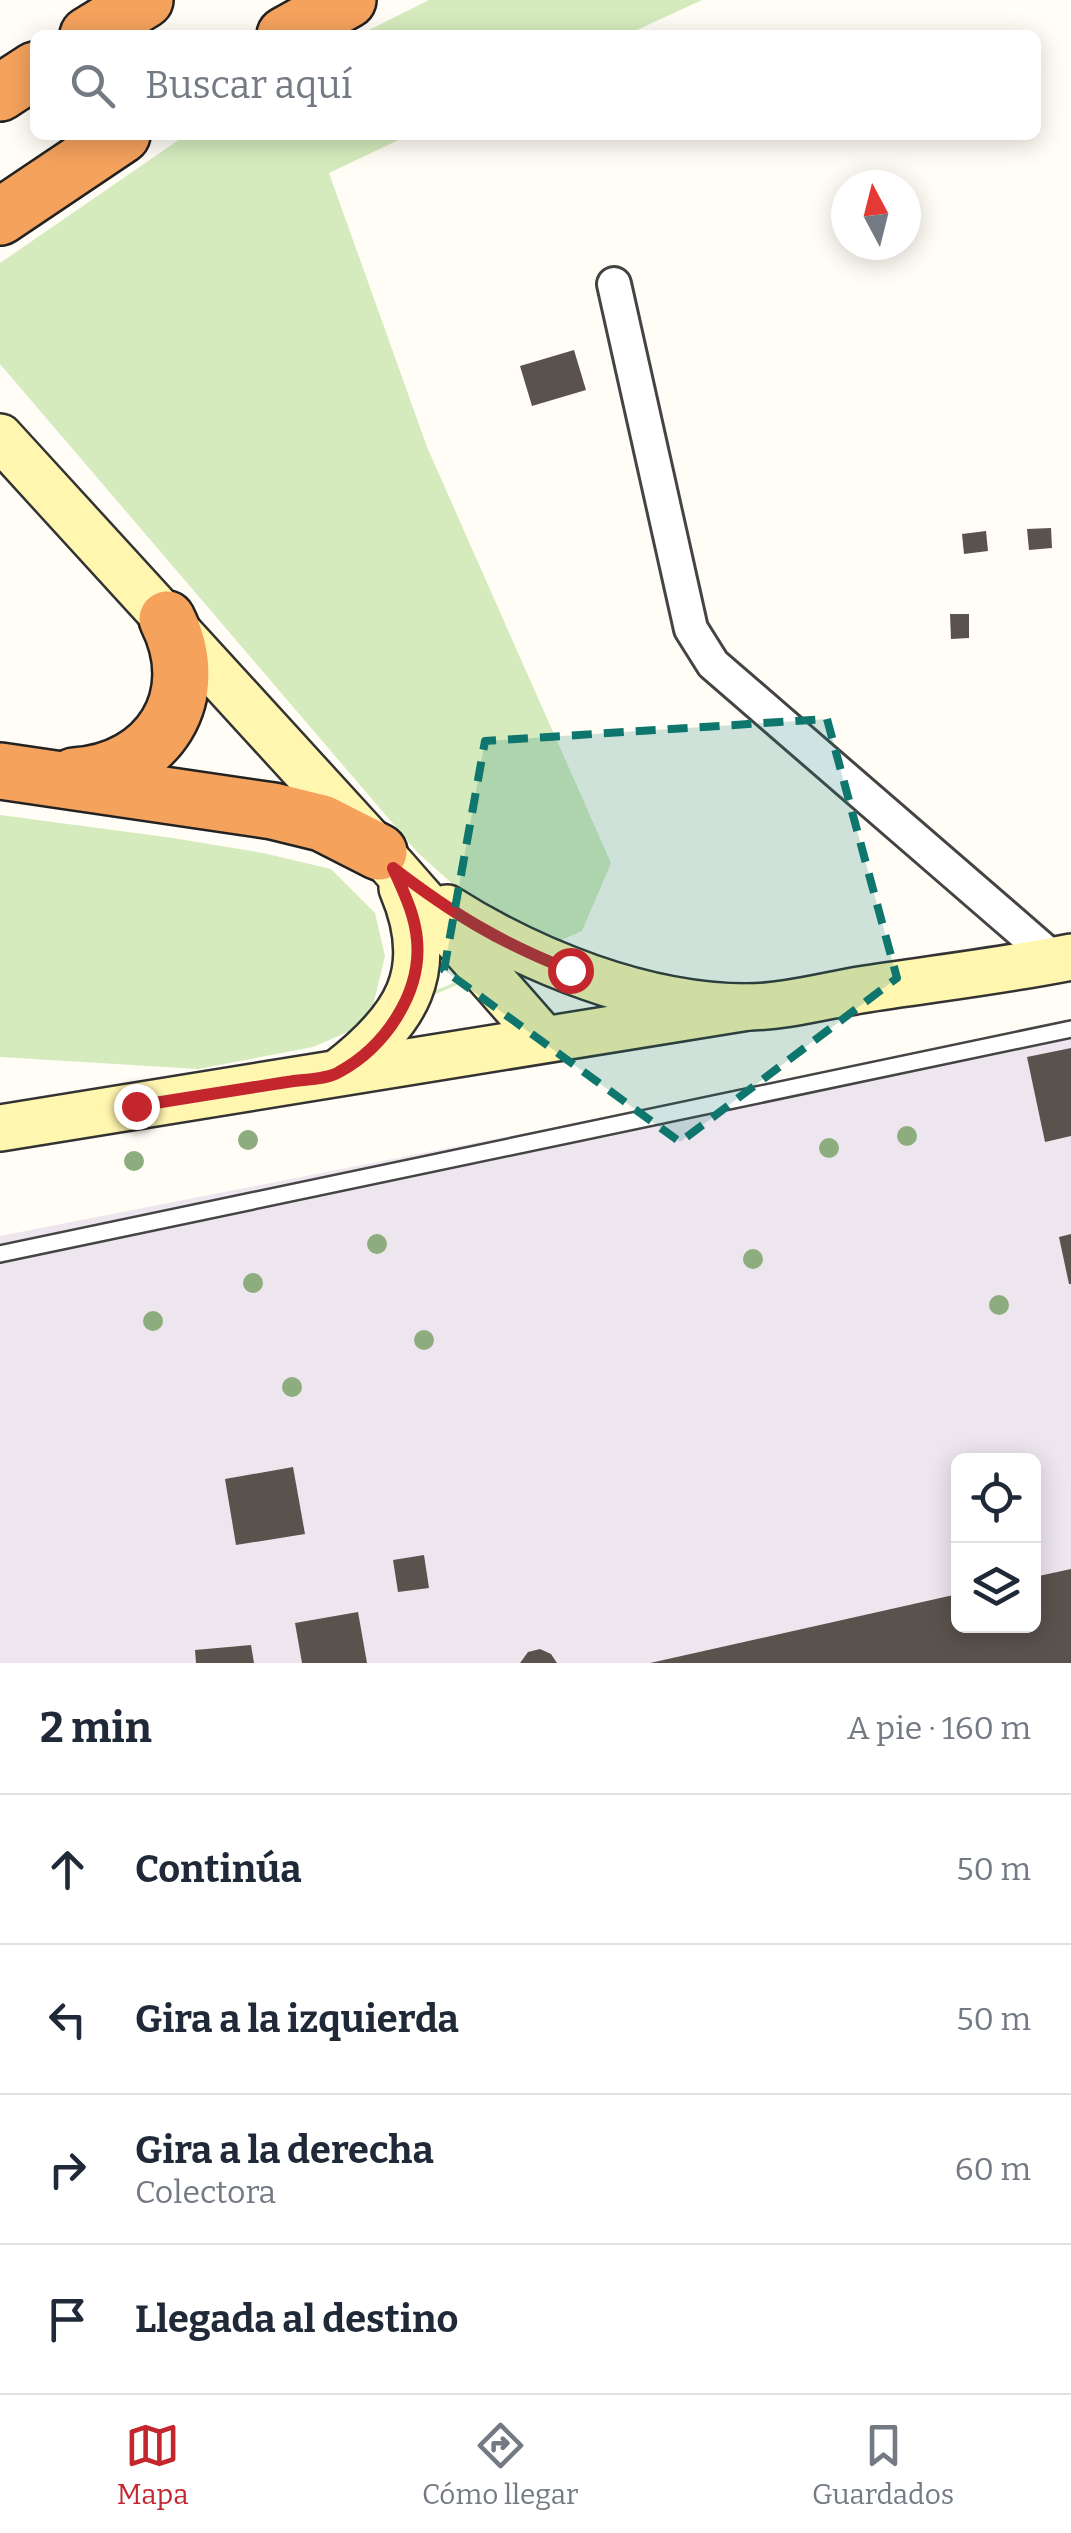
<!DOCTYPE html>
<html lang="es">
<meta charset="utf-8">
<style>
body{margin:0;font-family:Bitter,serif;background:#f6f6f7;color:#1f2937}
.controls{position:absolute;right:30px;bottom:30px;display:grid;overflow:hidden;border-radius:15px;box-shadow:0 5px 25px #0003}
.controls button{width:90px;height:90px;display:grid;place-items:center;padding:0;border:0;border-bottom:2px solid #e0e1e3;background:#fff;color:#1f2937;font:50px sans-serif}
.compass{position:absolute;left:831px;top:170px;width:90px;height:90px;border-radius:50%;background:#fff;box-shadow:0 5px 25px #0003;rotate:353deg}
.stop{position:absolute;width:30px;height:30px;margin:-22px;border:8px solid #c4262e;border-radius:50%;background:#fff}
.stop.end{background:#c4262e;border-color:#fff;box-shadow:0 2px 10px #0008}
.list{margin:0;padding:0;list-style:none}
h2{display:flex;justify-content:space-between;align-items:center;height:130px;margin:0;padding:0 40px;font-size:42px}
h2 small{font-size:32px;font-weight:400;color:#747a83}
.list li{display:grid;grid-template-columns:65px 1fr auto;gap:30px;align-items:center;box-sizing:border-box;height:150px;padding:0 40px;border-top:2px solid #e0e1e3}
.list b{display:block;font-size:38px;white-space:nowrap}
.list p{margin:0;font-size:32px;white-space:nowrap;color:#747a83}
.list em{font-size:32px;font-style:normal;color:#747a83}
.icon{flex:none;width:55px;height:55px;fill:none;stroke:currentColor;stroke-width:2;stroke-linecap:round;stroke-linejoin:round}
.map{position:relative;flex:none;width:1071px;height:1663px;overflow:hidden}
.search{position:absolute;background:#fff;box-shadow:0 5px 25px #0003;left:30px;right:30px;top:30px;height:110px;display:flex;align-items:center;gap:25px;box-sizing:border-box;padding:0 35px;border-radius:15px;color:#747a83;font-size:38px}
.sheet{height:730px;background:#fff}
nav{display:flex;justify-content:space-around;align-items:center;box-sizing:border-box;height:140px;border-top:2px solid #e0e1e3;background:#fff;font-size:28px;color:#747a83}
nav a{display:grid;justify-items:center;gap:5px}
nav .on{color:#c4262e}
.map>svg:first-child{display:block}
.industrial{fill:#eee6ef;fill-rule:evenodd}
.green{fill:#d5ebbd}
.building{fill:#5a524d}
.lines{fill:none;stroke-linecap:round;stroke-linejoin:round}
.service-casing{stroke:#444;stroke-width:20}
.minor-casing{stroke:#444;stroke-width:38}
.secondary-casing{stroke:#333;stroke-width:50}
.motorway-casing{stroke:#222;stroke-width:60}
.service{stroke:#fff;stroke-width:15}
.minor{stroke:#fff;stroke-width:32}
.secondary{stroke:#fff6b0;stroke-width:45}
.motorway{stroke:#f5a25d;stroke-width:55}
.tree{fill:#8dad7f}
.route{stroke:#c4262e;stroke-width:12}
.marked{fill:#0f766e;fill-opacity:0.2;stroke:#0f766e;stroke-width:8;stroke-dasharray:20 12;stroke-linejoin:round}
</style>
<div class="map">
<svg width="1071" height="1663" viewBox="0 0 1071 1663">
<rect width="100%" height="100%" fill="#fffdf5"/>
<path class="industrial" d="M 1071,1026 L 1071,1663 L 0,1663 L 0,1236 ZM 958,1460 L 1034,1460 L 1034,1626 L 958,1626 Z"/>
<g class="green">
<path d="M 429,0 L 702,0 L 626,35 L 359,35 Z"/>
<path d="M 186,135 L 409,135 L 329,173 L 427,447 L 611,863 L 582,931 L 313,1047 L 198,1069 L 0,1057 L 0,815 L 173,838 L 263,853 L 331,869 L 375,913 L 385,956 L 370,1018 L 549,943 L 474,903 L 418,853 L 0,364 L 0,263 Z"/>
</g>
<g class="building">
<path d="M 574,350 L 586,390 L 532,406 L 520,366 Z"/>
<path d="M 1051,528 L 1052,548 L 1029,550 L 1027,529 Z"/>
<path d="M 986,531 L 988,551 L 964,554 L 962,534 Z"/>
<path d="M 950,614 L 969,614 L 969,638 L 951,639 Z"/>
<path d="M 1071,1048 L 1071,1136 L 1045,1142 L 1027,1057 Z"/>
<path d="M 1071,1234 L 1071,1284 L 1069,1284 L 1059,1237 Z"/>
<path d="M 293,1467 L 305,1534 L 236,1545 L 225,1479 Z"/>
<path d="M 424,1555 L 429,1588 L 398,1592 L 393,1560 Z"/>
<path d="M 1071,1569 L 1071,1663 L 650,1663 L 958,1594 L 958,1626 L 1034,1626 L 1034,1577 Z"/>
<path d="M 358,1612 L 367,1663 L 302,1663 L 295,1623 Z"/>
<path d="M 251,1645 L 254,1663 L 196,1663 L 195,1650 Z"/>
<path d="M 540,1649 L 551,1654 L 557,1663 L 520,1663 L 528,1652 Z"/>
</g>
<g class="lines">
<g class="service-casing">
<path id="service" d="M 0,1254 L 1071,1029"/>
</g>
<g class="minor-casing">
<path id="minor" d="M 614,284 L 691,629 L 713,664 L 1055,960"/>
</g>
<g class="secondary-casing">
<g id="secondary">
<path d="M 0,437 L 393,867 L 544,1039"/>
<path d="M 447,908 C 532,962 645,1007 747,1007 C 784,1007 824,996 860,990 C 930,979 1001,971 1071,957"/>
<path d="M 339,1072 C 406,1020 438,972 402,888"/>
<path d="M 0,1128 L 748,1007"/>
</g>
</g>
<g class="motorway-casing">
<g id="motorway">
<path d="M 88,35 L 145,0"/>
<path d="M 285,35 L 348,0"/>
<path d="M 0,93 L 35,70"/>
<path d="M 0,217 L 122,135"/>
<path d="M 0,771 L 273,811 L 322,823 L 379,852"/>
<path d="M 74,776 C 159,771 206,696 167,619"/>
</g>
</g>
<use href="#service" class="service"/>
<use href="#minor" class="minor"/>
<use href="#secondary" class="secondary"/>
<use href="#motorway" class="motorway"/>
</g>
<g class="tree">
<circle cx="907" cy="1136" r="10"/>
<circle cx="248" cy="1140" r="10"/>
<circle cx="829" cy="1148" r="10"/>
<circle cx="134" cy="1161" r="10"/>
<circle cx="377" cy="1244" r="10"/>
<circle cx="753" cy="1259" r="10"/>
<circle cx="253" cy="1283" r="10"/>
<circle cx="999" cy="1305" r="10"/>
<circle cx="153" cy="1321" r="10"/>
<circle cx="424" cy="1340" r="10"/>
<circle cx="292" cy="1387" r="10"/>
</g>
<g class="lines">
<path class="route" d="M 136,1106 C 186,1098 236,1090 287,1082 C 303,1079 326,1080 339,1072 C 385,1047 422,993 417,940 C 415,914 403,891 393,868 C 453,914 499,942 570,970"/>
</g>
<path class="marked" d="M 827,719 L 897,978 L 680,1142 L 444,970 L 485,741 Z"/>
</svg>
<div class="controls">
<button><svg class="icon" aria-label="locate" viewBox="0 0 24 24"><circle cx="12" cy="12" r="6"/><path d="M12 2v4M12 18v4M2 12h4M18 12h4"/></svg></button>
<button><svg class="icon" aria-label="layers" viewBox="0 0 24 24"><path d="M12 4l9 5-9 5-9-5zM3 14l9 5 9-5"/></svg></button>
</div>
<svg class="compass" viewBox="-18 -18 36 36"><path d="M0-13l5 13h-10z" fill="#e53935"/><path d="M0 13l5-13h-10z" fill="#747a83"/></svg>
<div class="stop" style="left:570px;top:970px"></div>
<div class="stop end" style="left:136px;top:1106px"></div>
<div class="search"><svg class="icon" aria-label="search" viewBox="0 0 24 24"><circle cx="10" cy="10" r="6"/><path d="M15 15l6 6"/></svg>Buscar aquí</div>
</div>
<section class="sheet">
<h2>2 min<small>A pie · 160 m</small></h2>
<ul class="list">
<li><svg class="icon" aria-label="ahead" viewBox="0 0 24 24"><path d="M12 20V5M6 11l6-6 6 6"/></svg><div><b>Continúa</b></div><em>50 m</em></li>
<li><svg class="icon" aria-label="left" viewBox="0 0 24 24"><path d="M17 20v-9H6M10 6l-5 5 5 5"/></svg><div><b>Gira a la izquierda</b></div><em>50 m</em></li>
<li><svg class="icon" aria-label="right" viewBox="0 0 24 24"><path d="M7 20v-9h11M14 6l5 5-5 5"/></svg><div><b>Gira a la derecha</b><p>Colectora</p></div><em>60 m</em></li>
<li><svg class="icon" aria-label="arrive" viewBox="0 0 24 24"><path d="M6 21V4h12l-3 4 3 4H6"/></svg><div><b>Llegada al destino</b></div></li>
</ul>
</section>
<nav>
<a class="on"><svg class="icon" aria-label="map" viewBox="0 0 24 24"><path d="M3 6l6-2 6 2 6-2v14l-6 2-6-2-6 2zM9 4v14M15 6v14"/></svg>Mapa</a>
<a><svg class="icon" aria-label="directions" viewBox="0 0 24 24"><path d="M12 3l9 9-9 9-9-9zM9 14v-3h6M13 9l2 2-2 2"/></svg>Cómo llegar</a>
<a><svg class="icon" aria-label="saved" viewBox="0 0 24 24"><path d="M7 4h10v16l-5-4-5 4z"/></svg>Guardados</a>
</nav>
